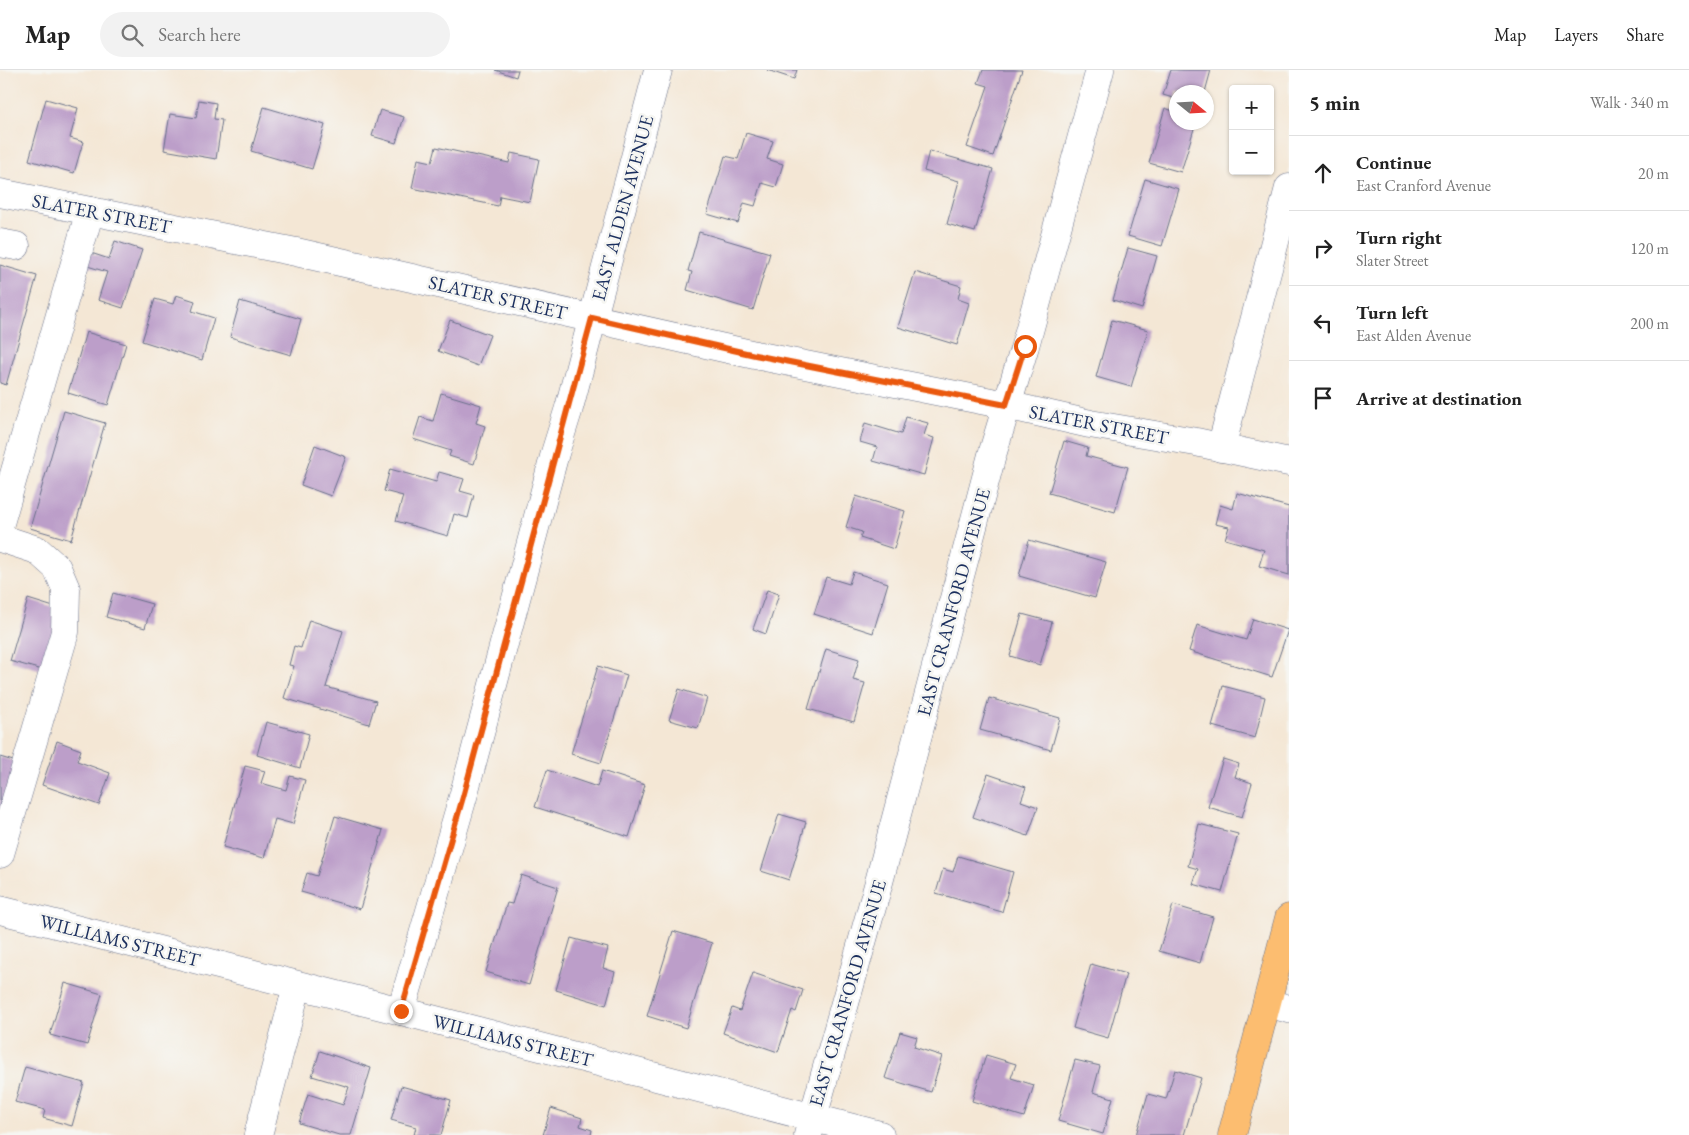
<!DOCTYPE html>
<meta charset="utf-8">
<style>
body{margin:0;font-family:"EB Garamond",serif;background:#f2f2f2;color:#222}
.controls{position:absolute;right:15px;top:15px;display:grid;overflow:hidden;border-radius:5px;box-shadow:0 1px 4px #0004}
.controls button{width:45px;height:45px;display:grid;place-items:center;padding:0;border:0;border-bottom:1px solid #e0e0e0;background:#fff;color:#222;font:25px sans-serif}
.compass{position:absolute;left:1169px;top:15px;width:45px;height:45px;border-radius:50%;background:#fff;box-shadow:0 1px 4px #0004;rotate:108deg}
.stop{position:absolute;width:15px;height:15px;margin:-11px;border:4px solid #ea580c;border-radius:50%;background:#fff}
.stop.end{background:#ea580c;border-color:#fff;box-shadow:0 1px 5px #0008}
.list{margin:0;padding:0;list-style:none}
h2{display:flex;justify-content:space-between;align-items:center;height:65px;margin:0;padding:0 20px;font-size:21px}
h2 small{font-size:16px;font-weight:400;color:#767676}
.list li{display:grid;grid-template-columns:32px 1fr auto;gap:15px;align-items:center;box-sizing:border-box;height:75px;padding:0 20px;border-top:1px solid #e0e0e0}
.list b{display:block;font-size:19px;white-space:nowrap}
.list p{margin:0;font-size:16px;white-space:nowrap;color:#767676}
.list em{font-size:16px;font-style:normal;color:#767676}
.icon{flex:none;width:28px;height:28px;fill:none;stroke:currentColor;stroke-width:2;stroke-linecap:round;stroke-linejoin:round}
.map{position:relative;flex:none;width:1289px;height:1065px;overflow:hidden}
header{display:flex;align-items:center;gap:30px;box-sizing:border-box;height:70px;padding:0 25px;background:#fff;border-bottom:1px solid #e0e0e0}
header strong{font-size:24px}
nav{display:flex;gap:28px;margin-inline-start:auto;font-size:18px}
.search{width:350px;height:45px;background:#f2f2f2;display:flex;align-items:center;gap:12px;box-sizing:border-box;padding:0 18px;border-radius:28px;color:#767676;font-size:19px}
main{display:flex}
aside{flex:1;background:#fff}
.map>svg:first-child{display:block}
.building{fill:#bc9ec9}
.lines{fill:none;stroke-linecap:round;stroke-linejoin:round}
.minor-casing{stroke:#676f88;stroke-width:29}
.major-casing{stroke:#676f88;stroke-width:29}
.minor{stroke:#fff;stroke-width:28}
.major{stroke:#fcbd6f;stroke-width:28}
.route{stroke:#ea580c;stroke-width:6}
.labels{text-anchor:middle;stroke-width:5;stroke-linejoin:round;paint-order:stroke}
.street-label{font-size:19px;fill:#1b2f5e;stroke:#f6f6f2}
</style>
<header>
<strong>Map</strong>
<div class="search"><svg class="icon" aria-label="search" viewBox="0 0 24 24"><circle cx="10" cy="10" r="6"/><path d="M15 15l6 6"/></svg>Search here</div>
<nav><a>Map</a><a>Layers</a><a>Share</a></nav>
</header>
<main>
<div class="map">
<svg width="1289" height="1065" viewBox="0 0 1289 1065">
<rect width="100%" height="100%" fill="#f6f6f2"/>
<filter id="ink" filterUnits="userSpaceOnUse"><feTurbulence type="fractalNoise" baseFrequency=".02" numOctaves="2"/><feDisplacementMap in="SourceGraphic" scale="10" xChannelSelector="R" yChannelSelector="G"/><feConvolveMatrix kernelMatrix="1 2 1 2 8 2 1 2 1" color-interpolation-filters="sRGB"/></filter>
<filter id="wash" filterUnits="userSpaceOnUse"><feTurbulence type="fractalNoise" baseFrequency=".0096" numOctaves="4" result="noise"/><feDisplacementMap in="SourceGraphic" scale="20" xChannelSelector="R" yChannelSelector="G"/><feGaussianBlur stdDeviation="1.12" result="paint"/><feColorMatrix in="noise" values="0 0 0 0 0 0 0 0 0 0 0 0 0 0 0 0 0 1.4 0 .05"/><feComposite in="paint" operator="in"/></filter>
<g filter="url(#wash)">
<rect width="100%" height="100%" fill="#f4e7d5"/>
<g id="blocks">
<g class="building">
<path d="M 495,0 L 518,0 L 516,7 Z"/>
<path d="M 767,0 L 797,0 L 794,9 Z"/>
<path d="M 983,0 L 1022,0 L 993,86 L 967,77 L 988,16 L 978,13 Z"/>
<path d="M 1171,0 L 1211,0 L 1205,22 L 1176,22 L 1176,29 L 1163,25 Z"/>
<path d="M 46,29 L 78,38 L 70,68 L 83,72 L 74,103 L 29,90 Z"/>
<path d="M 199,30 L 216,33 L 214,49 L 222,50 L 216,89 L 164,80 L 170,44 L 196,48 Z"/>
<path d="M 264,37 L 325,55 L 312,99 L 251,81 Z"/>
<path d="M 1165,38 L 1176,42 L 1176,52 L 1196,52 L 1181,102 L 1149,93 Z"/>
<path d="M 380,40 L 404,47 L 396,73 L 372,66 Z"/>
<path d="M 746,63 L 773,71 L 767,89 L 783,94 L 776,117 L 762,113 L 755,136 L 744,133 L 738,153 L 707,144 L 725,86 L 738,89 Z"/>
<path d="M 436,77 L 509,93 L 511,83 L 539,89 L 530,132 L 500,126 L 498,136 L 412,118 L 418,89 L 432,92 Z"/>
<path d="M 929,81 L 993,99 L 975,162 L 947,154 L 959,111 L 924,101 Z"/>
<path d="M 1145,109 L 1179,119 L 1162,176 L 1128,166 Z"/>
<path d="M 699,162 L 770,183 L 753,240 L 687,220 L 692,202 L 688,201 Z"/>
<path d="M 115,171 L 142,180 L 123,238 L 98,230 L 107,202 L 84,195 L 88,182 L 109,189 Z"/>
<path d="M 1128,178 L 1157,186 L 1142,239 L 1113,230 Z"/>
<path d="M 0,195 L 37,206 L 6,315 L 0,313 Z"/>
<path d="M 915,202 L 961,216 L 958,229 L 969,233 L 957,275 L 898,257 Z"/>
<path d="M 176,225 L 195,231 L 192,241 L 214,248 L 202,290 L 142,271 L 155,229 L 173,234 Z"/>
<path d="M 240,231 L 301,249 L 291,285 L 230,267 Z"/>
<path d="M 450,250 L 490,265 L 478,296 L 438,281 Z"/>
<path d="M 1112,250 L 1148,260 L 1131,317 L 1096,307 Z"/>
<path d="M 86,262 L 126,274 L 108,335 L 68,323 Z"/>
<path d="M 441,323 L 481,335 L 476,353 L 485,356 L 474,394 L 449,386 L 451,381 L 413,369 L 420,347 L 433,351 Z"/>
<path d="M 64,341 L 105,353 L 71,470 L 30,458 Z"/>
<path d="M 906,347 L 928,353 L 924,365 L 934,368 L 924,405 L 873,391 L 877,377 L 860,372 L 865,353 L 901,364 Z"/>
<path d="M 1064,371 L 1088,378 L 1086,386 L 1128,397 L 1115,442 L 1049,423 Z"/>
<path d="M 315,375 L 346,387 L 331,426 L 301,415 Z"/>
<path d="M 390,399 L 436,412 L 439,402 L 464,409 L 460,421 L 474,425 L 468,448 L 454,444 L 448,466 L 396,451 L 403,426 L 384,421 Z"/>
<path d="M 1237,423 L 1289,437 L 1289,505 L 1259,496 L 1264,480 L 1225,469 L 1229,457 L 1215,454 L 1220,435 L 1233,439 Z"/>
<path d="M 856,426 L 905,441 L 894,479 L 860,468 L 862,462 L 846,457 Z"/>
<path d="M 1029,470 L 1106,492 L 1095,528 L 1019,506 Z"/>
<path d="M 853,502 L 888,513 L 873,563 L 814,544 L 826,507 L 849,514 Z"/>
<path d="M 767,520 L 779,524 L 766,564 L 753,559 Z"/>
<path d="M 113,523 L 152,534 L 145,558 L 106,547 Z"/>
<path d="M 28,529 L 60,539 L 42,600 L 10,591 Z"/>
<path d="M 1022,544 L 1052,552 L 1040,595 L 1010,586 Z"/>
<path d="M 1253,549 L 1288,560 L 1272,607 L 1189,581 L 1197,555 L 1246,570 Z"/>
<path d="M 309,550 L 343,561 L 326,617 L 376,631 L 369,654 L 284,628 L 294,596 L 289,595 L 294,576 L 301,578 Z"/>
<path d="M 826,579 L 859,589 L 853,610 L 865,613 L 854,652 L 808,639 Z"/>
<path d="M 598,596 L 627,605 L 601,693 L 571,684 Z"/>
<path d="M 1223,616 L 1265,627 L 1255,668 L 1212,656 Z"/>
<path d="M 679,619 L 707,628 L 698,658 L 669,650 Z"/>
<path d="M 989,628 L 1060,648 L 1051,680 L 980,660 Z"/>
<path d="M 266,652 L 309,664 L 300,698 L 257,685 Z"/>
<path d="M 57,671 L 81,680 L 77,691 L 110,703 L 99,735 L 42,715 Z"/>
<path d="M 0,687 L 20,693 L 0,760 Z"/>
<path d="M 1223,689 L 1239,694 L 1235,707 L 1252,713 L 1242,747 L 1208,737 Z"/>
<path d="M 245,696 L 265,701 L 261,713 L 286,720 L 290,706 L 305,710 L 293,754 L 275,749 L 264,788 L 223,777 Z"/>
<path d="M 547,700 L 597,717 L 602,701 L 645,715 L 629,767 L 535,737 Z"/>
<path d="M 988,704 L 1026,717 L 1021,731 L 1038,737 L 1028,766 L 973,747 Z"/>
<path d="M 779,744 L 806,752 L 789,810 L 761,801 Z"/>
<path d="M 335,746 L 383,760 L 360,839 L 301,822 L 307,803 L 317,806 Z"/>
<path d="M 1199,754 L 1238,764 L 1222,822 L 1193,814 L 1198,799 L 1188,796 Z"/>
<path d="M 958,786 L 1013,802 L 1002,842 L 936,823 L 943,799 L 953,802 Z"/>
<path d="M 521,805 L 558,817 L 529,915 L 486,902 L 507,833 L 512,834 Z"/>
<path d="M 1173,835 L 1213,847 L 1200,893 L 1159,881 Z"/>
<path d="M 673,861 L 712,873 L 686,958 L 647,946 Z"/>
<path d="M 571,868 L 608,878 L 603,898 L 615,902 L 606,935 L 556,920 Z"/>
<path d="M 1091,894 L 1126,904 L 1108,968 L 1073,958 Z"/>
<path d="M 753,903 L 803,920 L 796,942 L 792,940 L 778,982 L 723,963 L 732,938 L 740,941 Z"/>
<path d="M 65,913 L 102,924 L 87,975 L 50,965 Z"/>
<path d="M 900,962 L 917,967 L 914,977 L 942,986 L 931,1022 L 885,1008 Z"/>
<path d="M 320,981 L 371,998 L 351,1065 L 339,1065 L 299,1053 L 308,1024 L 343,1035 L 349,1017 L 312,1006 Z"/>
<path d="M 986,985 L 1016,994 L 1011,1008 L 1034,1015 L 1024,1047 L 972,1031 Z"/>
<path d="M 1075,990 L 1100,996 L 1093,1022 L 1113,1028 L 1103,1064 L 1058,1051 Z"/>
<path d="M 25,997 L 84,1013 L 72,1056 L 43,1048 L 45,1040 L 15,1032 Z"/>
<path d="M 1175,1000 L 1201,1008 L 1184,1065 L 1136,1065 L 1148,1024 L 1166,1029 Z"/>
<path d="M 401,1016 L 451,1030 L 441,1065 L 414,1065 L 416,1057 L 391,1050 Z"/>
<path d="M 551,1038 L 582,1048 L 580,1056 L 592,1060 L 591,1065 L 543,1065 Z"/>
</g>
</g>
</g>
<g filter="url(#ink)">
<use href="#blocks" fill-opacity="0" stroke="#676f88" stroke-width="1"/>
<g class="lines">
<g class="minor-casing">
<g id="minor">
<path d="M 0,123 L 296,182 L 755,285 L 1006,335 L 1090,354 L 1196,372 L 1289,392"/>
<path d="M 0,173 L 16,176"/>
<path d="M 1221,378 L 1289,118"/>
<path d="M 0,453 L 90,141"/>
<path d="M 0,468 L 37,480 L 57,498 L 66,519 L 65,562 L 0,784"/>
<path d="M 0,840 L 401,941 L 880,1065"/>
<path d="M 1267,933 L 1289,939"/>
<path d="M 401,941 L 463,727 L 555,383 L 569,338 L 658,0"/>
<path d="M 258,1065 L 297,916"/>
<path d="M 808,1065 L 879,812 L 992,385 L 1025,276 L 1100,0"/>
</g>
</g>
<g class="major-casing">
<path id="major" d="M 1232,1065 L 1289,848"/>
</g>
<use href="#minor" class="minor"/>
<use href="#major" class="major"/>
</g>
</g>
<g class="lines" filter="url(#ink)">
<path class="route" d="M 401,941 L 463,727 L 592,248 L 755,285 L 1006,335 L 1025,276"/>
</g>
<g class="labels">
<g class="street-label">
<text transform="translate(622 138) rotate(-75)" y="7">EAST ALDEN AVENUE</text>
<text transform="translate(102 143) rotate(11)" y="7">SLATER STREET</text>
<text transform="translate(498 227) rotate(13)" y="7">SLATER STREET</text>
<text transform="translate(1099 354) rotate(11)" y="7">SLATER STREET</text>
<text transform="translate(953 532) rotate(-75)" y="7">EAST CRANFORD AVENUE</text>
<text transform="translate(120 870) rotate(14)" y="7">WILLIAMS STREET</text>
<text transform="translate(847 923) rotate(-74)" y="7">EAST CRANFORD AVENUE</text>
<text transform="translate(513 970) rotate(14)" y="7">WILLIAMS STREET</text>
</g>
</g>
</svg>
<div class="controls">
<button>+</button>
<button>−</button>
</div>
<svg class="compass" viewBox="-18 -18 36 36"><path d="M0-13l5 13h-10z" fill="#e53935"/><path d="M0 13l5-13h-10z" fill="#767676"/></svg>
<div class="stop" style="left:1025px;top:276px"></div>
<div class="stop end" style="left:401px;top:941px"></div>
</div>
<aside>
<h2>5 min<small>Walk · 340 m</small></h2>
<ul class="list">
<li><svg class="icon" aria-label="ahead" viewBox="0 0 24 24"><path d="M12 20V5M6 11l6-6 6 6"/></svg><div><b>Continue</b><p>East Cranford Avenue</p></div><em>20 m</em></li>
<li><svg class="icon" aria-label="right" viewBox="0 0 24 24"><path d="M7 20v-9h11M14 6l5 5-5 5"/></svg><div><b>Turn right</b><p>Slater Street</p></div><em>120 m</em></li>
<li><svg class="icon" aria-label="left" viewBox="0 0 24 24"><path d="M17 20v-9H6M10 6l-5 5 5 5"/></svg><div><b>Turn left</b><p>East Alden Avenue</p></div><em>200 m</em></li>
<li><svg class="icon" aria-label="arrive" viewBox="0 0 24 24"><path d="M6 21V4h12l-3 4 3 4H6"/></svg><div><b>Arrive at destination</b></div></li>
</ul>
</aside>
</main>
